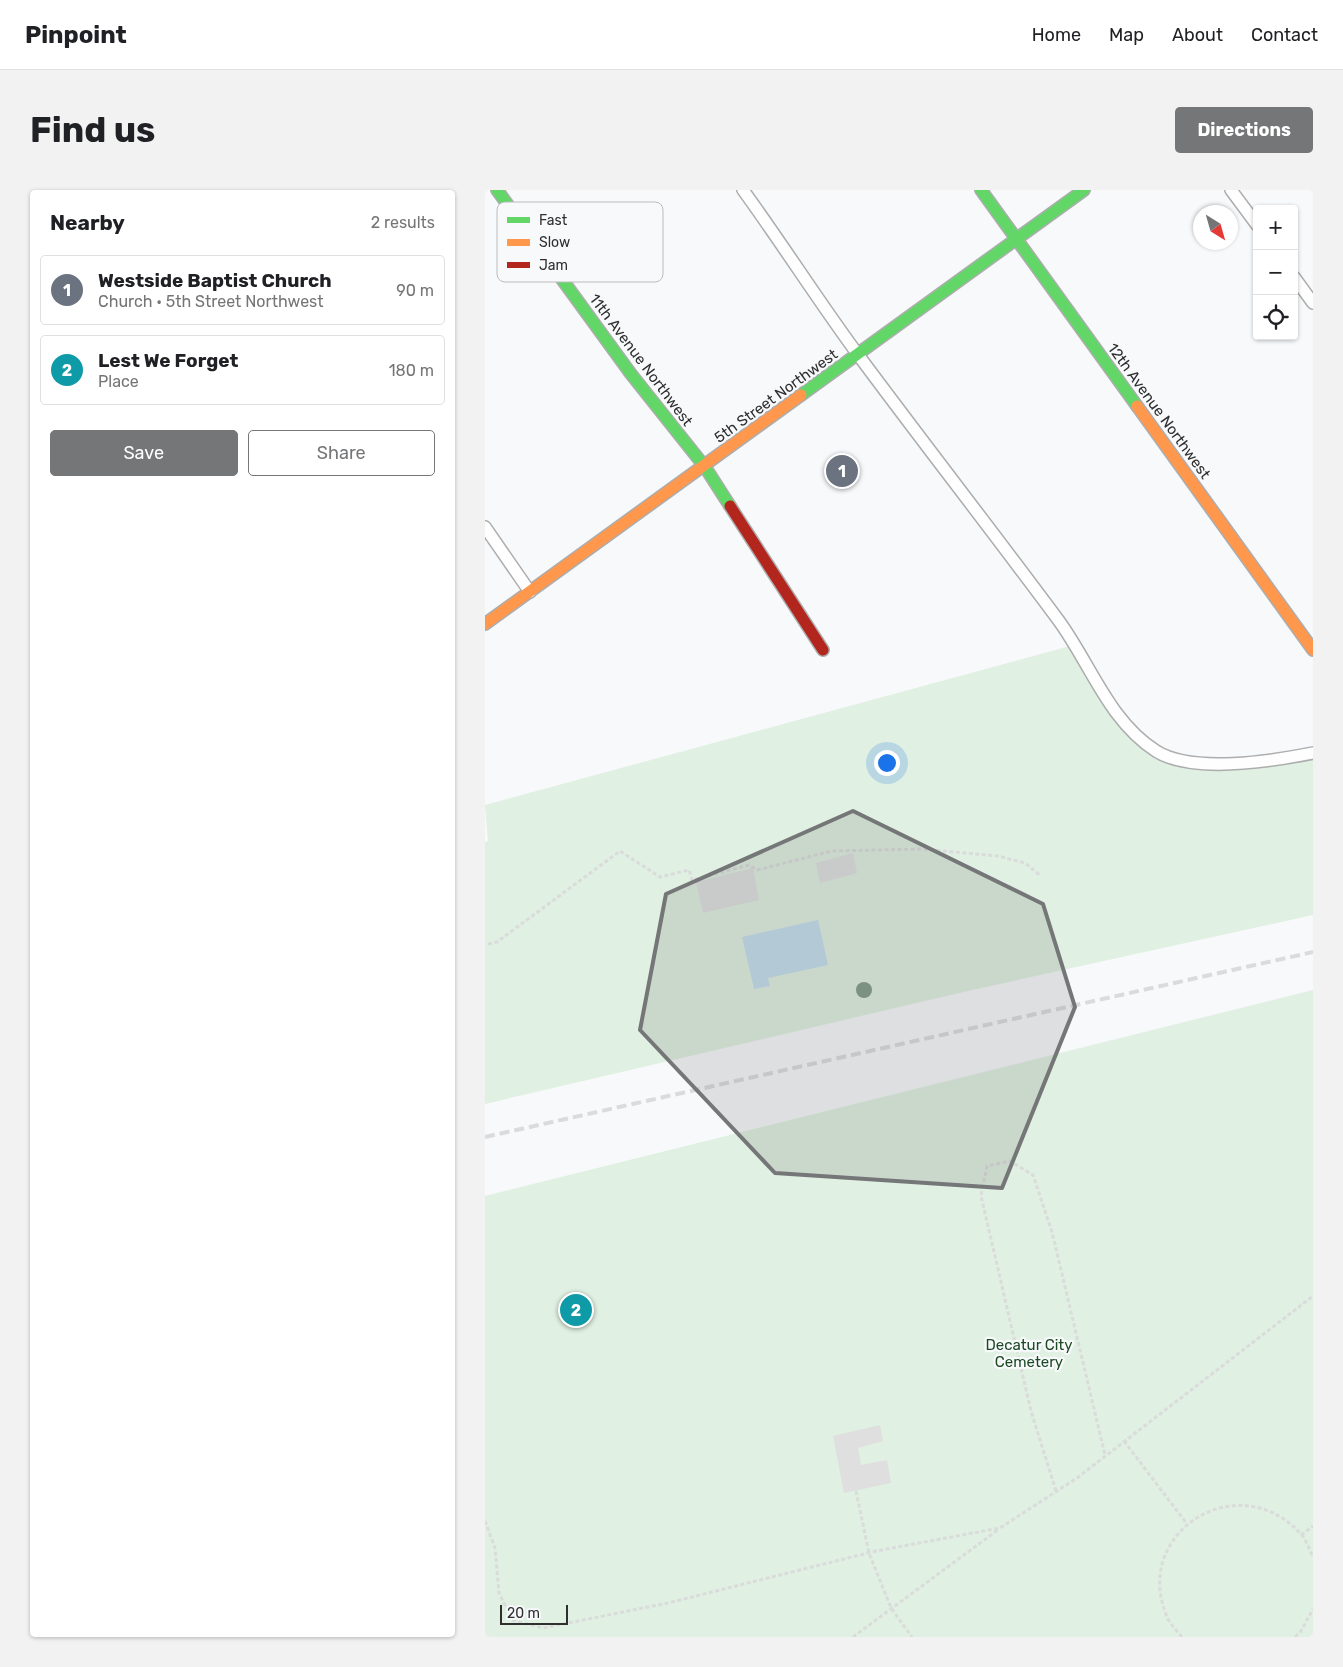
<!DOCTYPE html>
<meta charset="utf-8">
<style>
body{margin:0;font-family:Rubik,sans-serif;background:#f2f2f2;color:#202124}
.controls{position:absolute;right:15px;top:15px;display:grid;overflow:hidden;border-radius:5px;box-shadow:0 1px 4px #0004}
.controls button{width:45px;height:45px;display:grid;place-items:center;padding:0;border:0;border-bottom:1px solid #e0e0e0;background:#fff;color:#202124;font:25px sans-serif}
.compass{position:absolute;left:708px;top:15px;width:45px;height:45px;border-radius:50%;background:#fff;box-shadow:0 1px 4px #0004;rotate:143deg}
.scale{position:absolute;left:15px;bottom:12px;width:68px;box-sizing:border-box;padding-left:5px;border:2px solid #2f2f30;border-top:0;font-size:14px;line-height:18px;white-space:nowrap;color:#2f2f30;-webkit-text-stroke:4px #f7f9fb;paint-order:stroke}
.you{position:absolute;left:401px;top:572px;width:18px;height:18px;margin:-12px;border:4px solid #fff;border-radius:50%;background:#1a73e8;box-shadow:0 0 0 8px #1a73e833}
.badge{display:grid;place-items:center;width:32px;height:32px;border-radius:50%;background:#757677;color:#fff;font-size:16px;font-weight:700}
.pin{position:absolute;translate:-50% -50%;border:2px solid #fff;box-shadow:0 1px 5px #0006}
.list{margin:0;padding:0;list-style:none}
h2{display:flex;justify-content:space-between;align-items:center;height:65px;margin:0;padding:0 20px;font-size:21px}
h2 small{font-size:16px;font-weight:400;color:#757577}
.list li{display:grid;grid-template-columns:32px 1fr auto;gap:15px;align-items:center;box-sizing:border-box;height:70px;margin:0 10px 10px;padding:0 10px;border:1px solid #e0e0e0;border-radius:5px}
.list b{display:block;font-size:19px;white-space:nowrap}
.list p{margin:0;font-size:16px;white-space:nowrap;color:#757577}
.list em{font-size:16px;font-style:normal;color:#757577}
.actions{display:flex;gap:10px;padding:15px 20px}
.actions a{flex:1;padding:11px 0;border:1px solid #757677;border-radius:5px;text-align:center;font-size:18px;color:#757677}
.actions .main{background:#757677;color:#fff}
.icon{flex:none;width:28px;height:28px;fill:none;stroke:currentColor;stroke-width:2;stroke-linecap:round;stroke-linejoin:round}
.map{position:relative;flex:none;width:828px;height:1447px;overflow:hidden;border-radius:5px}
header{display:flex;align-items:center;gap:30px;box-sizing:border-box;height:70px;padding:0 25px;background:#fff;border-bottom:1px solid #e0e0e0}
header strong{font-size:24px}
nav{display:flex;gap:28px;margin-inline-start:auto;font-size:18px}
.intro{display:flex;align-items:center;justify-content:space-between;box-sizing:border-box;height:120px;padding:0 30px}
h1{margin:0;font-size:35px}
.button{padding:12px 22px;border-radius:5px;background:#757677;color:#fff;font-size:18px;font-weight:700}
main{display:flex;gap:30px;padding:0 30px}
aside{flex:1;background:#fff;border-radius:5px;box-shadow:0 1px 4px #0004}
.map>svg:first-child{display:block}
.green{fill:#e0f0e2}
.water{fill:#c3deed}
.building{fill:#dfdfdf}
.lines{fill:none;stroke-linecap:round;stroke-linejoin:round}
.lane-casing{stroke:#acadae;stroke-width:14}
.fast-casing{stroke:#acadae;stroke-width:14}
.slow-casing{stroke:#acadae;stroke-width:14}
.jam-casing{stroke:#acadae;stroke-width:14}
.path{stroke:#dadbdb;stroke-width:3;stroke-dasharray:4 2.5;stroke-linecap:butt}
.lane{stroke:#fefefe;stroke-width:11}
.fast{stroke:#63d668;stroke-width:11}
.slow{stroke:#ff974d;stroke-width:11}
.jam{stroke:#b3261e;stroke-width:11}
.rail{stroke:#dbdbdb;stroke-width:4;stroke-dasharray:10 5;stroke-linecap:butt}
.tree{fill:#7f9884}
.marked{fill:#757677;fill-opacity:0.2;stroke:#757677;stroke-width:4;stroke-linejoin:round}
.labels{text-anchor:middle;stroke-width:4.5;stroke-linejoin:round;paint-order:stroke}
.street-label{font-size:15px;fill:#2f2f30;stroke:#f7f9fb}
.park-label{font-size:15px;fill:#1c4924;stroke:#f7f9fb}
.key{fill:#f7f9fb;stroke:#bbbcbe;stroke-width:1}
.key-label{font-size:14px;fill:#2f2f30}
</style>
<header>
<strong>Pinpoint</strong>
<nav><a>Home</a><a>Map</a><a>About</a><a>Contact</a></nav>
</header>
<div class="intro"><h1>Find us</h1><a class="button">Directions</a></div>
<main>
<aside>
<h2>Nearby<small>2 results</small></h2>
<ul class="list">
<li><span class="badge" style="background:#6b7280">1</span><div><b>Westside Baptist Church</b><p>Church · 5th Street Northwest</p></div><em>90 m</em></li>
<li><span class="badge" style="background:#0f9aa8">2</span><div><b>Lest We Forget</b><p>Place</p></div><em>180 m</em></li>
</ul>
<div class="actions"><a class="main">Save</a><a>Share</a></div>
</aside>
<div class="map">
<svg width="828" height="1447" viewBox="0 0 828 1447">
<rect width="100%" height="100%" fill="#f8f9fa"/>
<g class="green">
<path d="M 585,456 L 650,552 L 671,567 L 718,579 L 761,580 L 828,569 L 828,725 L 487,800 L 0,914 L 0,652 L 3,651 L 0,615 Z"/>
<path d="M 828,800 L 828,1447 L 0,1447 L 0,1006 Z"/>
</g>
<path class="water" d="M 333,730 L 343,775 L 283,788 L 285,796 L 269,799 L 257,747 Z"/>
<g class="building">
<path d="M 368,663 L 372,683 L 335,693 L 331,673 Z"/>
<path d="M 268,678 L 274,710 L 218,723 L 211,692 Z"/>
<path d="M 395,1235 L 398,1251 L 373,1258 L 376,1275 L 402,1270 L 406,1293 L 359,1303 L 348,1246 Z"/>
</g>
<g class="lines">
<g class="lane-casing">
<g id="lane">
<path d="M 258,0 C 298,55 334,112 374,166 C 440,255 508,342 574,431 C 606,475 624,531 671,561 C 707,584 788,571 828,563"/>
<path d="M 746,0 L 772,35"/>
<path d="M 809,87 L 828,113"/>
<path d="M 0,337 L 45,402"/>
</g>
</g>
<g class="fast-casing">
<g id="fast">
<path d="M 12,0 L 146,184 L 220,277 L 245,316"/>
<path d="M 496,0 L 652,216"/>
<path d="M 316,205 L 599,0"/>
</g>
</g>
<g class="slow-casing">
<g id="slow">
<path d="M 652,216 L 828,460"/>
<path d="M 0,434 L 316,205"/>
</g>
</g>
<g class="jam-casing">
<path id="jam" d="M 245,316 L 338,460"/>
</g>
<g class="path">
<path d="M 3,754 L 12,752 L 135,661 L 175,687 L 204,680 L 207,690 L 264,675 L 272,680 L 347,661 L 437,659 L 513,666 L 540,673 L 556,686"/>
<path d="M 639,1251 L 702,1334"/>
<path d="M 371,1301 L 384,1363 L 406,1418 L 427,1447"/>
<path d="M 571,1301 L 546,1221 L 496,1006 L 502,976 L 525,971 L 548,985 L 567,1042 L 620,1265"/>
<path d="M 0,1331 L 10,1358 L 14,1403 L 27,1430 L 58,1438 L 183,1413 L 391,1361 L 515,1338 L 592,1288 L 828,1106"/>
<path d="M 816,1345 L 828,1336"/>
<path d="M 368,1447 L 514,1339"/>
<path d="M 697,1447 C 692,1441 686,1435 683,1429 C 644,1344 752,1275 815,1343 C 821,1349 824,1359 828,1367"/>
<path d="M 810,1447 L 816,1441 L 828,1419"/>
</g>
<use href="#lane" class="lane"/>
<use href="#fast" class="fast"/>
<use href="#slow" class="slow"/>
<use href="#jam" class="jam"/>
<path class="rail" d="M 0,947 L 828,762"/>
</g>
<circle class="tree" cx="379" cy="800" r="8"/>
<path class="marked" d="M 368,621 L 558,714 L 590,817 L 517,998 L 290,983 L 155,840 L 181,704 Z"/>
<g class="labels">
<g class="street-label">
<text transform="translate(156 170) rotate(53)" y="5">11th Avenue Northwest</text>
<text transform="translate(291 206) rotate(-36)" y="5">5th Street Northwest</text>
<text transform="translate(674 221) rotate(54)" y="5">12th Avenue Northwest</text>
</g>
<g class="park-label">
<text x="544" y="1160">Decatur City<tspan x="544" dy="17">Cemetery</tspan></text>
</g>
</g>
<rect x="12" y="12" width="166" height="80" rx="8" class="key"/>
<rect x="22" y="27" width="23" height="6" fill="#63d668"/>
<rect x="22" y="49" width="23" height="7" fill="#ff974d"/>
<rect x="22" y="72" width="23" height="6" fill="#b3261e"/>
<g class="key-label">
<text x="54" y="35">Fast</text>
<text x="54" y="57">Slow</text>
<text x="54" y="80">Jam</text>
</g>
</svg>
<div class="controls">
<button>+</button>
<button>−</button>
<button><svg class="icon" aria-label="locate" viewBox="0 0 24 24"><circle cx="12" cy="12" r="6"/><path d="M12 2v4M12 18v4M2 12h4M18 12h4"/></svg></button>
</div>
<svg class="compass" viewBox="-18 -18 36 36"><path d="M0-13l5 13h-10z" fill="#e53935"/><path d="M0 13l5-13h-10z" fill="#757577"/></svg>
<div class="scale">20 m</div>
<div class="you"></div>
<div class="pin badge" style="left:357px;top:281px;background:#6b7280">1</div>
<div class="pin badge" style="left:91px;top:1120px;background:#0f9aa8">2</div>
</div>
</main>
